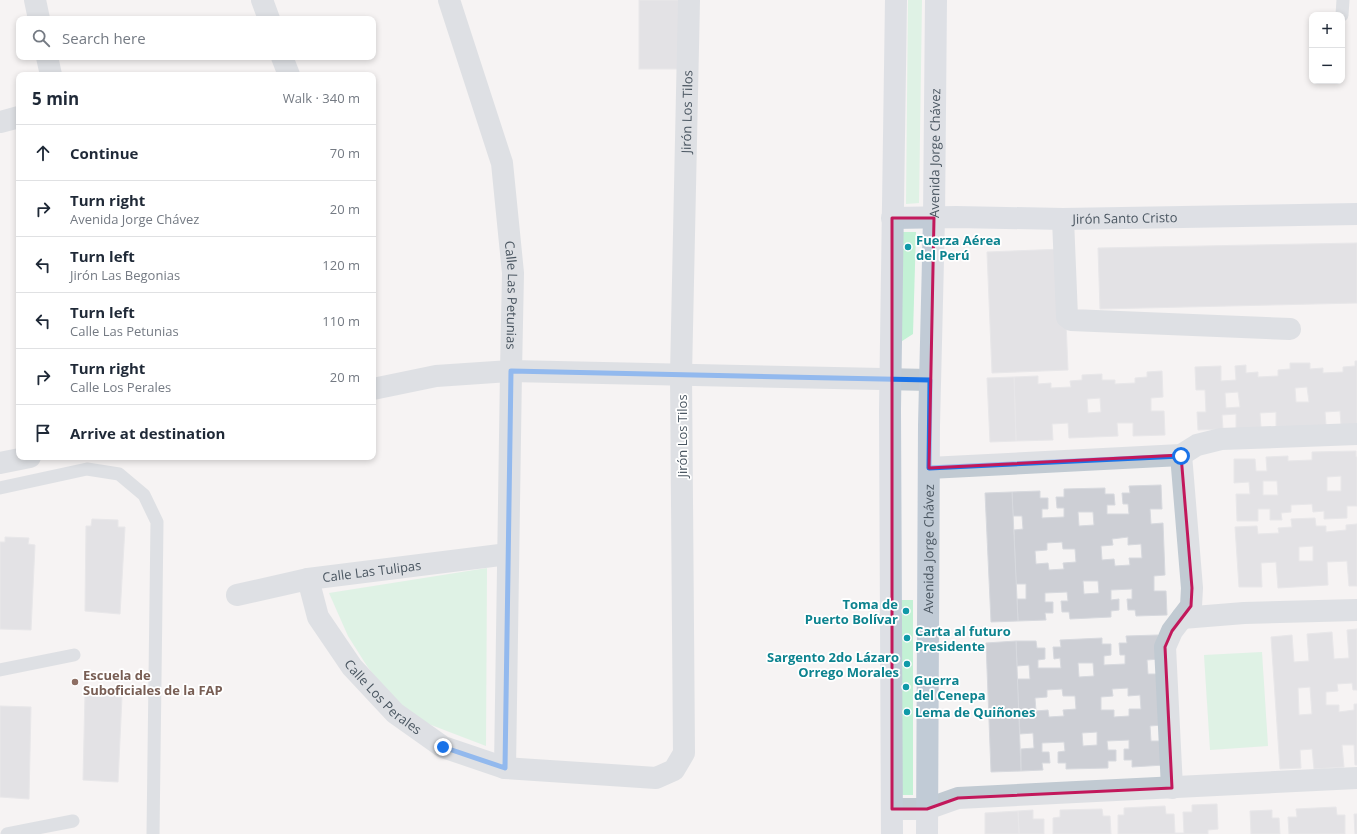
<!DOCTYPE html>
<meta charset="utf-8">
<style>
body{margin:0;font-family:"Open Sans",sans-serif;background:#f6f6f7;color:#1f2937}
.controls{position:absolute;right:12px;top:12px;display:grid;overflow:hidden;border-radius:8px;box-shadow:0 2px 6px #0003}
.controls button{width:36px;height:36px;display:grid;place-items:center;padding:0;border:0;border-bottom:1px solid #e0e1e3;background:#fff;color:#1f2937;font:20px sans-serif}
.stop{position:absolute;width:12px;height:12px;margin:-9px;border:3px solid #1a73e8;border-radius:50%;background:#fff}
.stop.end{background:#1a73e8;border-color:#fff;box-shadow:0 1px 4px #0008}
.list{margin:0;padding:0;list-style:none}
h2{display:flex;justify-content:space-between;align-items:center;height:52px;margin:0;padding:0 16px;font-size:17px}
h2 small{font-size:13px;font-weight:400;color:#747a83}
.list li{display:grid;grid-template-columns:26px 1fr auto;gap:12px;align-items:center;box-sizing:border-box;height:56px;padding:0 16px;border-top:1px solid #e0e1e3}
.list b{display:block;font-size:15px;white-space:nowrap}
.list p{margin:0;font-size:13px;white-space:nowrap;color:#747a83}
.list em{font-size:13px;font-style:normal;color:#747a83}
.icon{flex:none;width:22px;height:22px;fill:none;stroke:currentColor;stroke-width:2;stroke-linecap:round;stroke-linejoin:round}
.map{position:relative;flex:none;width:1357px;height:834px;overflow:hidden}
.search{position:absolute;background:#fff;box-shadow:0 2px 6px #0003;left:16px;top:16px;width:360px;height:44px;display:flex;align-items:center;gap:10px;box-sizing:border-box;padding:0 14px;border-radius:8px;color:#747a83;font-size:15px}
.panel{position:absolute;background:#fff;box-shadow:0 2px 6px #0003;left:16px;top:72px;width:360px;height:388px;border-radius:8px}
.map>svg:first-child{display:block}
.green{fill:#c3f1d5}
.building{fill:#cdcfd5;stroke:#d7d9de;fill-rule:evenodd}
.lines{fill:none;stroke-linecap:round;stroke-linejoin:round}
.lane{stroke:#c1cad2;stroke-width:13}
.street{stroke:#c1cad2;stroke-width:22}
.secondary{stroke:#c1cbd6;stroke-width:22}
.route{stroke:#1a73e8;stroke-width:5}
.marked{fill:none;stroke:#c2185b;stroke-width:3;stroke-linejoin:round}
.culture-dot{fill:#0f9aa8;stroke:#fff;stroke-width:1.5}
.education-dot{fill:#8d6e63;stroke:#fff;stroke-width:1.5}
.labels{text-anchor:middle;stroke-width:3.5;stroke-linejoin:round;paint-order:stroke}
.street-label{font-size:13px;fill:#4a5661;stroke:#fff}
.culture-label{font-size:13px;font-weight:bold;fill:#0d838f;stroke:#fff;text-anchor:start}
.education-label{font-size:13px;font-weight:bold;fill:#785e54;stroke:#fff;text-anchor:start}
</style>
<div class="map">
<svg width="1357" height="834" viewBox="0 0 1357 834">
<rect width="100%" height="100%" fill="#f5f3f3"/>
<g class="green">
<path d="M 908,0 L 922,0 L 919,203 L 906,204 Z"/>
<path d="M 903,232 L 916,232 L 913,334 L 899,343 Z"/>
<path d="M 487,568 L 486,746 L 426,723 L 390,697 L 367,666 L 348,636 L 329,593 Z"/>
<rect x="900" y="600" width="13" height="195"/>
<path d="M 1262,652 L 1268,746 L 1210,750 L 1204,655 Z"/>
</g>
<g class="building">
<rect x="639" y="0" width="40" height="69"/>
<path d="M 1357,243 L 1357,303 L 1100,309 L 1098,248 Z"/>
<path d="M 1063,249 L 1068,370 L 992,373 L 987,252 Z"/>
<path d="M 1355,361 L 1357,361 L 1357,424 L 1341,425 L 1340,411 L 1325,412 L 1326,425 L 1276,428 L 1276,412 L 1260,413 L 1261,428 L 1236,429 L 1236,414 L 1222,415 L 1223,429 L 1198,430 L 1197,412 L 1206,412 L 1205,390 L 1196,390 L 1195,367 L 1221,366 L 1221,381 L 1236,380 L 1235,366 L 1246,365 L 1246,373 L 1258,372 L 1258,377 L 1278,376 L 1278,370 L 1290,369 L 1290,363 L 1310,363 L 1310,369 L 1323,368 L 1323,373 L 1343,372 L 1343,367 L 1355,366 ZM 1307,387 L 1309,402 L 1296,402 L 1295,388 ZM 1238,392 L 1240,407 L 1226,408 L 1225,393 Z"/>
<path d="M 1162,371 L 1163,397 L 1151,398 L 1151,411 L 1164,411 L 1165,435 L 1133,436 L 1133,423 L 1117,423 L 1118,436 L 1069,438 L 1068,423 L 1052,424 L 1053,440 L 1016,441 L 1014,377 L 1038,376 L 1038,384 L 1051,383 L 1051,388 L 1071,387 L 1070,381 L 1082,380 L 1082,375 L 1102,374 L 1102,380 L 1115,380 L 1115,384 L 1135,383 L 1135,378 L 1147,377 L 1147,372 ZM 1100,398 L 1101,412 L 1088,413 L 1087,399 Z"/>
<path d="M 1014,377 L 1016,441 L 990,442 L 987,378 Z"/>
<path d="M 1356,451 L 1356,457 L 1357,457 L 1357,506 L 1347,506 L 1347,518 L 1324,519 L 1324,511 L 1313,512 L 1312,504 L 1291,505 L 1291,512 L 1281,513 L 1282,520 L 1270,520 L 1270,509 L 1258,509 L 1258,521 L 1237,521 L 1236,494 L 1250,494 L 1249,482 L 1234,483 L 1234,459 L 1255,459 L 1256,471 L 1267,471 L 1266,457 L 1288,456 L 1288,461 L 1312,460 L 1312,452 ZM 1341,476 L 1341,491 L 1327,491 L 1327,477 ZM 1263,481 L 1277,481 L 1278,495 L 1263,495 Z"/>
<path d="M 1161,485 L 1162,509 L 1150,509 L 1151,524 L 1163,523 L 1165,575 L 1154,576 L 1154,591 L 1166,591 L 1167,615 L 1136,616 L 1135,610 L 1128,610 L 1127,599 L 1132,599 L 1132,589 L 1111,590 L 1111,600 L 1119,599 L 1119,610 L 1111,611 L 1111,617 L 1070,619 L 1069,612 L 1062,612 L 1061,601 L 1068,601 L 1067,592 L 1045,593 L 1045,602 L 1053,602 L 1053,613 L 1045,613 L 1046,620 L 1018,621 L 1017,599 L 1026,599 L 1026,584 L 1016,584 L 1014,530 L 1023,529 L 1022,516 L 1013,516 L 1012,492 L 1040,491 L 1040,498 L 1048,498 L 1048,509 L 1042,509 L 1042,518 L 1064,517 L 1064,508 L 1057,508 L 1056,497 L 1064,497 L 1064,489 L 1105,488 L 1105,494 L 1114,494 L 1115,505 L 1107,505 L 1107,514 L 1129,514 L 1128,504 L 1123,504 L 1122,493 L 1130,493 L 1129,486 ZM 1078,512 L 1093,512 L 1094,525 L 1079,526 ZM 1128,537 L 1128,545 L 1141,544 L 1142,558 L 1129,558 L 1130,565 L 1115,566 L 1114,559 L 1102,560 L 1101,546 L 1113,545 L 1112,539 ZM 1062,542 L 1063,549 L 1075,549 L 1076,562 L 1063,563 L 1064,569 L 1049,570 L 1048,563 L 1036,564 L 1035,551 L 1047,550 L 1047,543 ZM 1083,581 L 1098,581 L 1099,593 L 1084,594 Z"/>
<path d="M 1012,492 L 1018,621 L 991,622 L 985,493 Z"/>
<path d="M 1315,518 L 1316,526 L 1326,526 L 1326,532 L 1346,530 L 1346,525 L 1357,524 L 1357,586 L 1349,586 L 1347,561 L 1327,562 L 1328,585 L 1278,588 L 1276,562 L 1261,563 L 1262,587 L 1239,587 L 1235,527 L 1257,526 L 1258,534 L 1279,533 L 1278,528 L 1292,527 L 1291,519 ZM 1313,546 L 1313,561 L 1299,561 L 1299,547 Z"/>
<path d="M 92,519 L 118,520 L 118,527 L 125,527 L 120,614 L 85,611 L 86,526 L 91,526 Z"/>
<path d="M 5,537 L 29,538 L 28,544 L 35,545 L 31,630 L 0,629 L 0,542 L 5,542 Z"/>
<path d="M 1357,629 L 1357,690 L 1353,690 L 1352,683 L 1337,684 L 1338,691 L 1326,692 L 1326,705 L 1339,705 L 1339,712 L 1354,710 L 1354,704 L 1357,704 L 1357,765 L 1355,765 L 1354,745 L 1342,745 L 1344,767 L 1314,769 L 1312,749 L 1300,750 L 1301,768 L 1280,769 L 1271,637 L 1292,635 L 1294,662 L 1309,661 L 1307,634 L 1332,632 L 1334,659 L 1349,658 L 1347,630 ZM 1310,687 L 1312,714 L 1299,715 L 1298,688 Z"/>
<path d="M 1158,635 L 1159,659 L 1147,660 L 1148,674 L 1160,674 L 1162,725 L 1150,726 L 1151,741 L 1163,741 L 1164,765 L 1132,767 L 1132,760 L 1124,760 L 1124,749 L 1129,749 L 1129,740 L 1107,741 L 1108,750 L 1116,750 L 1116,761 L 1108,761 L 1108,768 L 1066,769 L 1066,763 L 1058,763 L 1058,752 L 1065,751 L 1064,742 L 1042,743 L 1042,752 L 1049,752 L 1050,763 L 1042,763 L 1043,770 L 1021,771 L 1021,749 L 1034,748 L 1033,733 L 1020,734 L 1017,679 L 1030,679 L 1029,665 L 1017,666 L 1016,641 L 1036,641 L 1037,648 L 1045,648 L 1045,659 L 1038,660 L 1038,668 L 1061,668 L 1060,658 L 1054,659 L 1053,647 L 1061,647 L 1060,640 L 1102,638 L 1102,644 L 1111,644 L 1111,655 L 1104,656 L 1104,665 L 1125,664 L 1125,655 L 1120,655 L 1119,643 L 1127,643 L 1126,636 ZM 1078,663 L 1093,663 L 1094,676 L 1079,677 ZM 1128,688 L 1128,696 L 1140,695 L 1141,709 L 1129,709 L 1129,716 L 1114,717 L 1114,710 L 1101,710 L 1101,697 L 1113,696 L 1112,689 ZM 1062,689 L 1063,696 L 1075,696 L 1076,709 L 1063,710 L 1064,716 L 1049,717 L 1048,710 L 1036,711 L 1035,698 L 1047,697 L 1047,690 ZM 1097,732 L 1097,745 L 1083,746 L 1082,733 Z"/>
<path d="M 1016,641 L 1021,771 L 991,772 L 986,643 Z"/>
<path d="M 89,688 L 117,690 L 116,697 L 122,697 L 118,782 L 83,780 L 85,693 L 88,693 Z"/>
<path d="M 0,706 L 31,707 L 29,799 L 0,797 Z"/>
<path d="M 1217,804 L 1218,829 L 1208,830 L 1208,834 L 1118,834 L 1118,815 L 1124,815 L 1124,808 L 1165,806 L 1166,814 L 1174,814 L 1175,833 L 1184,833 L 1183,812 L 1192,812 L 1192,805 Z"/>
<path d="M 1336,807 L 1337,815 L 1345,815 L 1345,834 L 1289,834 L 1288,817 L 1297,817 L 1296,809 Z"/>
<path d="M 1102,809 L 1103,816 L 1110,816 L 1111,834 L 1053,834 L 1053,818 L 1060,817 L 1060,810 Z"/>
<path d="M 1033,810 L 1033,819 L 1044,819 L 1044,834 L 1019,834 L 1018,811 Z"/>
<path d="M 1272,810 L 1272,818 L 1279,818 L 1280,834 L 1251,834 L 1250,811 Z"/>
<path d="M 1018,811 L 1019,834 L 985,834 L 985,813 Z"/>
<path d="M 1354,814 L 1357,814 L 1357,834 L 1355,834 Z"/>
</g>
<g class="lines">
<g class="lane">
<path d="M 1342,15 L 1343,0"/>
<path d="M 0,488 L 87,469 L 119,474 L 144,495 L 157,522 L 153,834"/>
<path d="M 0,670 L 74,655"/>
<path d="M 7,834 L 73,821"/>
</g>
<g class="street">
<path d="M 35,0 L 39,19"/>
<path d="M 262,0 L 269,19"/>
<path id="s1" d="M 449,0 L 502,163 L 513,273 L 511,371 L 505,768"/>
<path d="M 47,57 L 51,75"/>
<path d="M 282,57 L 289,75"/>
<path d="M 0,122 L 19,117"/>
<path d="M 1063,219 L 1067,317 L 1071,320 L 1290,329"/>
<path d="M 373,389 L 436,376 L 511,371 L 930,380"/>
<path d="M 0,463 L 30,457"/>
<path d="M 929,468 L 1181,455 L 1197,445 L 1221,439 L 1357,434"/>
<path id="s2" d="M 308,579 L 318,617 L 352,667 L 395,713 L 443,747 L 505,768 L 656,778 L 674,770 L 684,753 L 681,375 L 689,0"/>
<path id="s3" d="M 237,595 L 308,579 L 508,554"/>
<path d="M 1182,618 L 1244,613 L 1357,610"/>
<path d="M 1172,788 L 1165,647 L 1172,631 L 1191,606 L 1192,588 L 1181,455"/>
<path d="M 892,809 L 927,809 L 958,798 L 1357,778"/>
</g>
<g class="secondary">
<path id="s4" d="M 892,218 L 956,217 L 1063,219 L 1357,214"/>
<path d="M 892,834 L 890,410 L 896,0"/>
<path id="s5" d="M 927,834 L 929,425 L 934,218 L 936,0"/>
</g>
</g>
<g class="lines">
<path class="route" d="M 443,747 L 505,768 L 511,371 L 930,380 L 929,468 L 1181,456"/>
</g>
<path d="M0 0H1357V834H0ZM 892,218 L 934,218 L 929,468 L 1181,455 L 1192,588 L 1191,606 L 1172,631 L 1165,647 L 1172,788 L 958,798 L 927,809 L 892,809 Z" fill="#f5f3f3" fill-opacity=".55" fill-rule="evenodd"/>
<path class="marked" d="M 892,218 L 934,218 L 929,468 L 1181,455 L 1192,588 L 1191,606 L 1172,631 L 1165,647 L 1172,788 L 958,798 L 927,809 L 892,809 Z"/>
<g class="culture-dot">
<circle cx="908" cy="247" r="4"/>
<circle cx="906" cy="611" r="4"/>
<circle cx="907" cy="638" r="4"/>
<circle cx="907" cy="664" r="4"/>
<circle cx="906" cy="687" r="4"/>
<circle cx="907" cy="712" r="4"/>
</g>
<circle class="education-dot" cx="75" cy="682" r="4"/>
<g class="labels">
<g class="street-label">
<text dy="5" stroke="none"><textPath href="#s2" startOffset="1119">Jirón Los Tilos</textPath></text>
<text dy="5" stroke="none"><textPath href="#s5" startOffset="681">Avenida Jorge Chávez</textPath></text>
<text dy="5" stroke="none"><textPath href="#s4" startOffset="233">Jirón Santo Cristo</textPath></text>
<text dy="5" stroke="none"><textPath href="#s1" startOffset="304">Calle Las Petunias</textPath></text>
<text transform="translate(682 436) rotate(-90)" y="5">Jirón Los Tilos</text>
<text dy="5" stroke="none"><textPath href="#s5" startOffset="285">Avenida Jorge Chávez</textPath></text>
<text dy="5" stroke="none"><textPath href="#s3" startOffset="137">Calle Las Tulipas</textPath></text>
<text dy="5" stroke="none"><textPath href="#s2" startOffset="143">Calle Los Perales</textPath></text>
</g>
<g class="culture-label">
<text x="916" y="245">Fuerza Aérea<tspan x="916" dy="15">del Perú</tspan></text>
<text x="898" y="609" text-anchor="end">Toma de<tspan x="898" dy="15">Puerto Bolívar</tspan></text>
<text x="915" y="636">Carta al futuro<tspan x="915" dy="15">Presidente</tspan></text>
<text x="899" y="662" text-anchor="end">Sargento 2do Lázaro<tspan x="899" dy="15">Orrego Morales</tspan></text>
<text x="914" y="685">Guerra<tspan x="914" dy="15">del Cenepa</tspan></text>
<text x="915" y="717">Lema de Quiñones</text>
</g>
<g class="education-label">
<text x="83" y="680">Escuela de<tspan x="83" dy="15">Suboficiales de la FAP</tspan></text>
</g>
</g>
</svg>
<div class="controls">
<button>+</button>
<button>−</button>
</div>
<div class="stop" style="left:1181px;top:456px"></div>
<div class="stop end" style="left:443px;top:747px"></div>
<div class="search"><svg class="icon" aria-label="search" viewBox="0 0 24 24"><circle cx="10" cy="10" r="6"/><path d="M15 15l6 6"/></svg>Search here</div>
<section class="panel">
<h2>5 min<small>Walk · 340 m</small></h2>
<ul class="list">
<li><svg class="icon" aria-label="ahead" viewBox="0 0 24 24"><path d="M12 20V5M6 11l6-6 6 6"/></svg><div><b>Continue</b></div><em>70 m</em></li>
<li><svg class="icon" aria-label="right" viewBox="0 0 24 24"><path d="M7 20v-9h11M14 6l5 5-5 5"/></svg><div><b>Turn right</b><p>Avenida Jorge Chávez</p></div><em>20 m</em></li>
<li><svg class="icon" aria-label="left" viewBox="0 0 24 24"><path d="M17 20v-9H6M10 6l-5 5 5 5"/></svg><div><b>Turn left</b><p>Jirón Las Begonias</p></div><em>120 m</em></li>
<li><svg class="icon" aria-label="left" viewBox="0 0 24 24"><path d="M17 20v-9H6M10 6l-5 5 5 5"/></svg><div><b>Turn left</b><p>Calle Las Petunias</p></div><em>110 m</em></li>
<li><svg class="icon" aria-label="right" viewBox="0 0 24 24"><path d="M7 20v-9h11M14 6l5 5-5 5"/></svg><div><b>Turn right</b><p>Calle Los Perales</p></div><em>20 m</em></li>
<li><svg class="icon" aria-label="arrive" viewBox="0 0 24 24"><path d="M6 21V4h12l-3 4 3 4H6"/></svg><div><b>Arrive at destination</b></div></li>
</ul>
</section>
</div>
